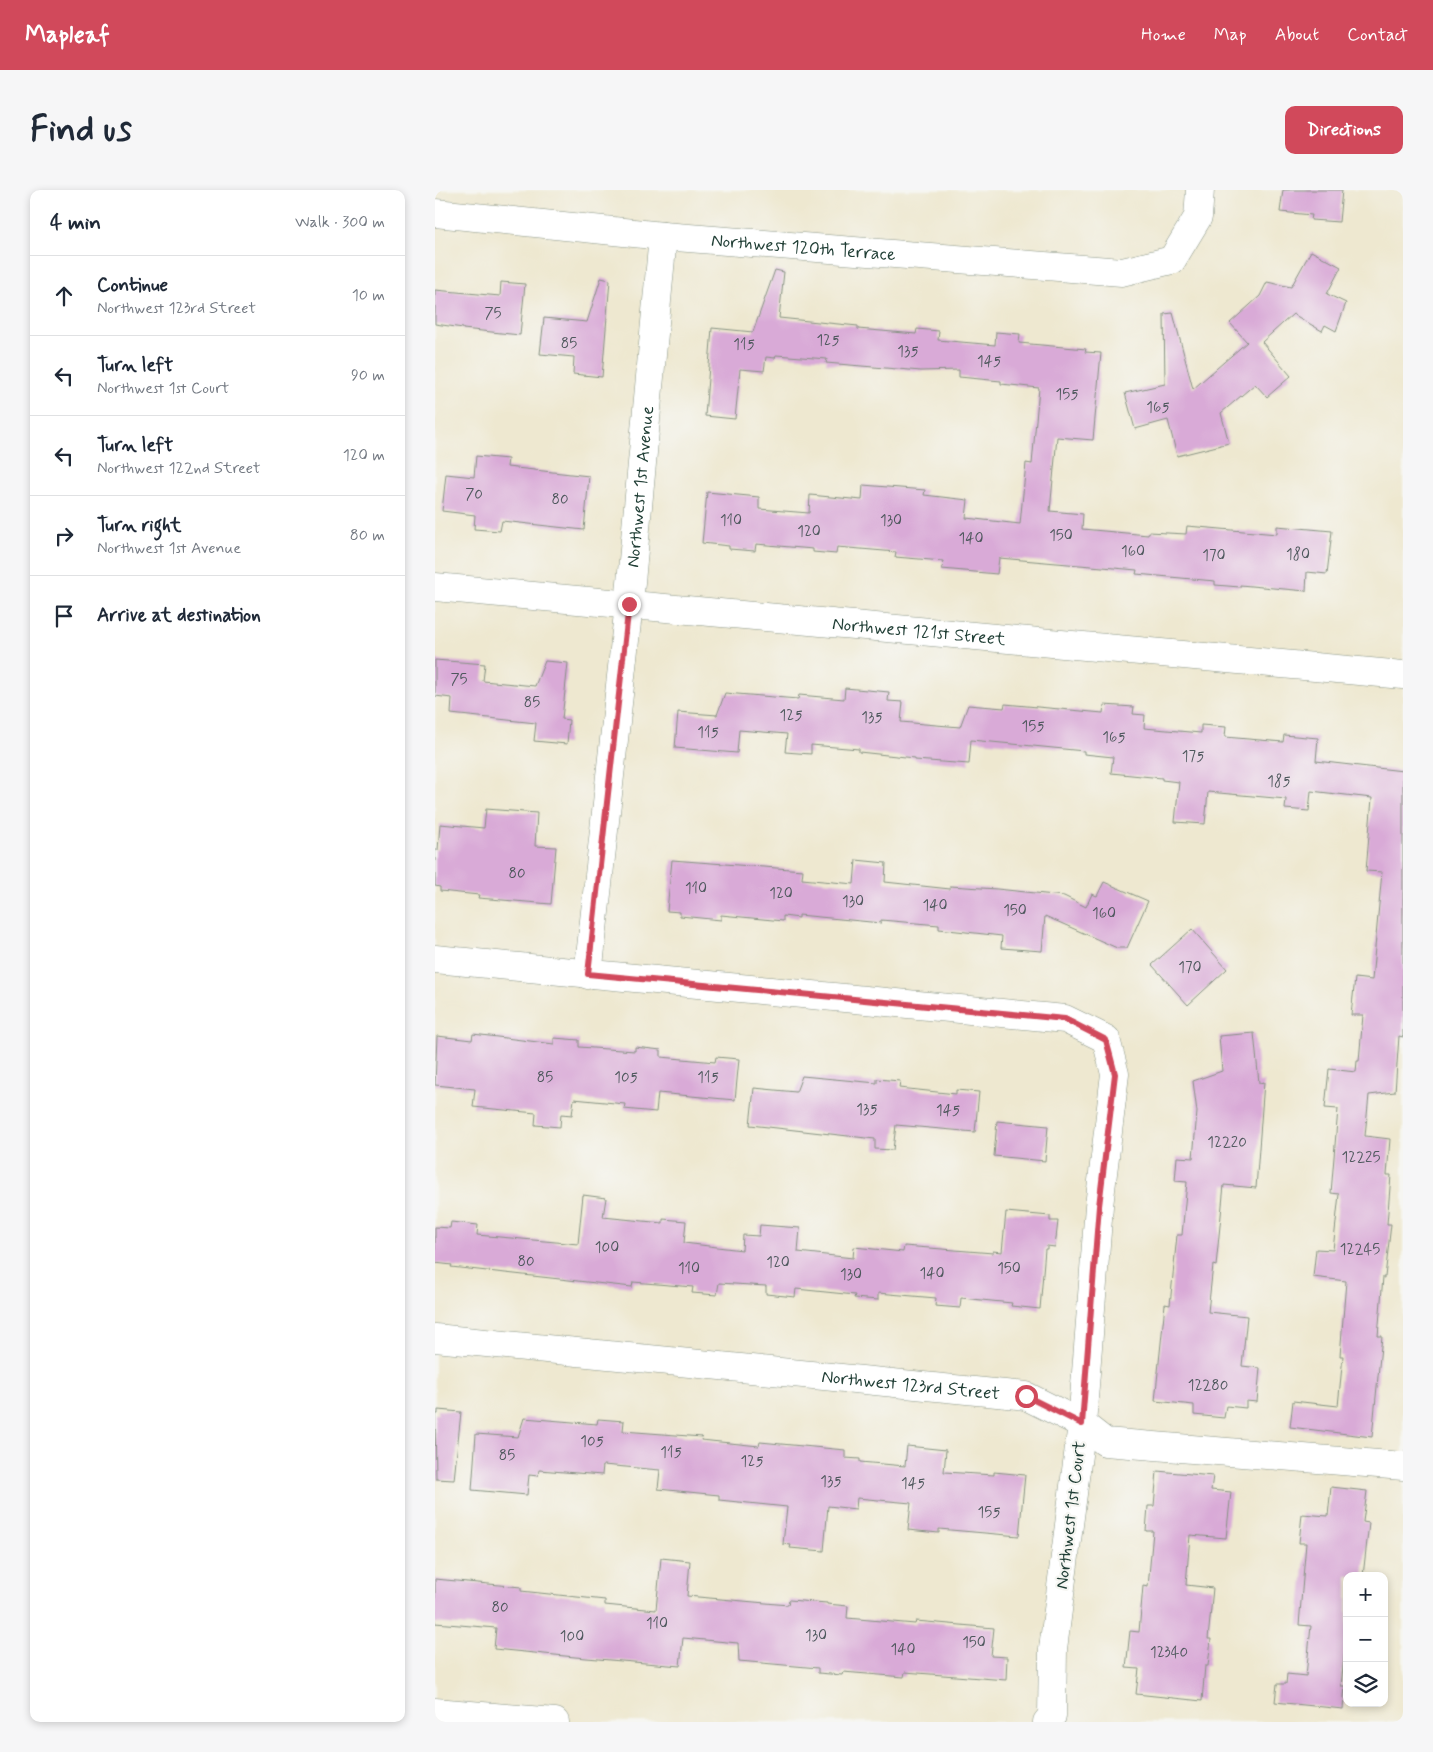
<!DOCTYPE html>
<meta charset="utf-8">
<style>
body{margin:0;font-family:Mynerve,sans-serif;background:#f6f6f7;color:#1f2937}
.controls{position:absolute;right:15px;bottom:15px;display:grid;overflow:hidden;border-radius:10px;box-shadow:0 2px 8px #0003}
.controls button{width:45px;height:45px;display:grid;place-items:center;padding:0;border:0;border-bottom:1px solid #e0e1e3;background:#fff;color:#1f2937;font:25px sans-serif}
.stop{position:absolute;width:15px;height:15px;margin:-11px;border:4px solid #d1495b;border-radius:50%;background:#fff}
.stop.end{background:#d1495b;border-color:#fff;box-shadow:0 1px 5px #0008}
.list{margin:0;padding:0;list-style:none}
h2{display:flex;justify-content:space-between;align-items:center;height:65px;margin:0;padding:0 20px;font-size:21px}
h2 small{font-size:16px;font-weight:400;color:#747a83}
.list li{display:grid;grid-template-columns:32px 1fr auto;gap:15px;align-items:center;box-sizing:border-box;height:80px;padding:0 20px;border-top:1px solid #e0e1e3}
.list b{display:block;font-size:19px;white-space:nowrap}
.list p{margin:0;font-size:16px;white-space:nowrap;color:#747a83}
.list em{font-size:16px;font-style:normal;color:#747a83}
.icon{flex:none;width:28px;height:28px;fill:none;stroke:currentColor;stroke-width:2;stroke-linecap:round;stroke-linejoin:round}
.map{position:relative;flex:none;width:968px;height:1532px;overflow:hidden;border-radius:10px}
header{display:flex;align-items:center;gap:30px;box-sizing:border-box;height:70px;padding:0 25px;background:#d1495b;color:#fff}
header strong{font-size:24px}
nav{display:flex;gap:28px;margin-inline-start:auto;font-size:18px}
.intro{display:flex;align-items:center;justify-content:space-between;box-sizing:border-box;height:120px;padding:0 30px}
h1{margin:0;font-size:35px}
.button{padding:12px 22px;border-radius:10px;background:#d1495b;color:#fff;font-size:18px;font-weight:700}
main{display:flex;gap:30px;padding:0 30px}
aside{flex:1;background:#fff;border-radius:10px;box-shadow:0 2px 8px #0003}
.map>svg:first-child{display:block}
.building{fill:#d9aad7}
.lines{fill:none;stroke-linecap:round;stroke-linejoin:round}
.minor-casing{stroke:#869282;stroke-width:29}
.minor{stroke:#fff;stroke-width:28}
.route{stroke:#d1495b;stroke-width:6}
.labels{text-anchor:middle;stroke-width:4.5;stroke-linejoin:round;paint-order:stroke}
.number-label{font-size:15px;fill:#4e585d}
.street-label{font-size:18px;fill:#1f3d34;stroke:#f6f6f2}
</style>
<header>
<strong>Mapleaf</strong>
<nav><a>Home</a><a>Map</a><a>About</a><a>Contact</a></nav>
</header>
<div class="intro"><h1>Find us</h1><a class="button">Directions</a></div>
<main>
<aside>
<h2>4 min<small>Walk · 300 m</small></h2>
<ul class="list">
<li><svg class="icon" aria-label="ahead" viewBox="0 0 24 24"><path d="M12 20V5M6 11l6-6 6 6"/></svg><div><b>Continue</b><p>Northwest 123rd Street</p></div><em>10 m</em></li>
<li><svg class="icon" aria-label="left" viewBox="0 0 24 24"><path d="M17 20v-9H6M10 6l-5 5 5 5"/></svg><div><b>Turn left</b><p>Northwest 1st Court</p></div><em>90 m</em></li>
<li><svg class="icon" aria-label="left" viewBox="0 0 24 24"><path d="M17 20v-9H6M10 6l-5 5 5 5"/></svg><div><b>Turn left</b><p>Northwest 122nd Street</p></div><em>120 m</em></li>
<li><svg class="icon" aria-label="right" viewBox="0 0 24 24"><path d="M7 20v-9h11M14 6l5 5-5 5"/></svg><div><b>Turn right</b><p>Northwest 1st Avenue</p></div><em>80 m</em></li>
<li><svg class="icon" aria-label="arrive" viewBox="0 0 24 24"><path d="M6 21V4h12l-3 4 3 4H6"/></svg><div><b>Arrive at destination</b></div></li>
</ul>
</aside>
<div class="map">
<svg width="968" height="1532" viewBox="0 0 968 1532">
<rect width="100%" height="100%" fill="#f6f6f2"/>
<filter id="ink" filterUnits="userSpaceOnUse"><feTurbulence type="fractalNoise" baseFrequency=".02" numOctaves="2"/><feDisplacementMap in="SourceGraphic" scale="10" xChannelSelector="R" yChannelSelector="G"/><feConvolveMatrix kernelMatrix="1 2 1 2 8 2 1 2 1" color-interpolation-filters="sRGB"/></filter>
<filter id="wash" filterUnits="userSpaceOnUse"><feTurbulence type="fractalNoise" baseFrequency=".0096" numOctaves="4" result="noise"/><feDisplacementMap in="SourceGraphic" scale="20" xChannelSelector="R" yChannelSelector="G"/><feGaussianBlur stdDeviation="1.12" result="paint"/><feColorMatrix in="noise" values="0 0 0 0 0 0 0 0 0 0 0 0 0 0 0 0 0 1.4 0 .05"/><feComposite in="paint" operator="in"/></filter>
<g filter="url(#wash)">
<rect width="100%" height="100%" fill="#eee8d0"/>
<g id="blocks">
<g class="building">
<path d="M 848,0 L 907,0 L 904,32 L 876,30 L 877,25 L 845,22 Z"/>
<path d="M 876,61 L 906,77 L 892,104 L 911,113 L 901,141 L 890,135 L 887,141 L 858,124 L 827,152 L 856,186 L 832,207 L 820,194 L 786,223 L 794,253 L 742,266 L 733,230 L 700,239 L 690,203 L 730,194 L 729,124 L 738,123 L 758,199 L 812,152 L 795,133 L 825,106 L 832,92 L 856,97 Z"/>
<path d="M 340,80 L 349,82 L 344,128 L 423,136 L 423,139 L 481,144 L 482,139 L 504,141 L 503,150 L 560,155 L 561,142 L 585,144 L 584,153 L 651,159 L 650,162 L 666,163 L 658,250 L 622,247 L 615,321 L 648,324 L 647,339 L 713,345 L 714,342 L 751,344 L 752,336 L 842,344 L 842,336 L 897,341 L 892,384 L 872,382 L 871,401 L 805,395 L 805,397 L 780,395 L 780,391 L 701,384 L 702,380 L 564,368 L 562,384 L 507,379 L 508,371 L 460,367 L 461,362 L 402,357 L 401,364 L 378,362 L 378,359 L 321,354 L 320,361 L 294,359 L 294,356 L 267,353 L 272,302 L 324,307 L 324,319 L 374,323 L 375,305 L 427,310 L 428,295 L 490,300 L 489,305 L 533,310 L 531,328 L 585,334 L 591,273 L 597,274 L 604,198 L 566,194 L 566,191 L 524,187 L 524,180 L 486,181 L 391,173 L 392,169 L 341,165 L 340,168 L 331,167 L 329,181 L 305,179 L 300,229 L 270,226 L 277,138 L 318,142 Z"/>
<path d="M 166,88 L 175,90 L 167,187 L 138,184 L 139,167 L 105,164 L 109,128 L 152,132 Z"/>
<path d="M 66,92 L 90,94 L 85,145 L 28,139 L 28,138 L 0,134 L 0,100 L 65,106 Z"/>
<path d="M 41,266 L 73,269 L 72,277 L 154,286 L 149,340 L 67,331 L 65,341 L 39,339 L 40,325 L 7,321 L 11,284 L 39,287 Z"/>
<path d="M 0,470 L 50,474 L 48,491 L 100,496 L 110,471 L 133,473 L 127,529 L 134,530 L 132,554 L 99,551 L 101,533 L 16,524 L 17,508 L 0,506 Z"/>
<path d="M 410,498 L 454,502 L 453,511 L 468,512 L 466,532 L 525,537 L 533,515 L 569,518 L 570,514 L 668,523 L 669,515 L 699,517 L 698,524 L 710,525 L 709,538 L 766,543 L 766,535 L 791,537 L 790,547 L 848,552 L 849,545 L 883,548 L 881,571 L 968,581 L 968,847 L 964,846 L 960,902 L 934,905 L 930,946 L 955,949 L 952,985 L 956,985 L 952,1034 L 956,1034 L 950,1087 L 948,1087 L 943,1146 L 947,1146 L 937,1247 L 855,1237 L 858,1211 L 903,1216 L 908,1166 L 905,1166 L 911,1091 L 878,1087 L 881,1059 L 898,1060 L 904,1004 L 896,1003 L 903,919 L 890,918 L 894,879 L 921,882 L 922,871 L 924,871 L 928,825 L 916,825 L 920,788 L 937,790 L 947,682 L 931,681 L 937,608 L 876,601 L 874,621 L 850,619 L 851,609 L 773,602 L 770,634 L 740,632 L 744,592 L 727,590 L 727,588 L 676,583 L 678,567 L 649,564 L 649,561 L 536,550 L 534,574 L 480,570 L 480,568 L 424,562 L 424,559 L 376,555 L 376,564 L 350,562 L 352,544 L 304,540 L 302,563 L 240,558 L 243,522 L 282,525 L 290,503 L 363,509 L 364,505 L 409,509 Z"/>
<path d="M 51,619 L 102,623 L 100,656 L 121,657 L 116,714 L 43,708 L 44,705 L 5,701 L 5,697 L 0,696 L 0,660 L 3,660 L 5,634 L 49,638 Z"/>
<path d="M 237,670 L 368,680 L 367,689 L 419,694 L 421,670 L 451,673 L 450,692 L 515,699 L 515,696 L 562,699 L 629,706 L 651,717 L 657,704 L 662,706 L 669,692 L 713,711 L 692,758 L 682,758 L 610,726 L 607,761 L 566,758 L 567,746 L 504,739 L 504,735 L 446,730 L 446,733 L 364,725 L 364,728 L 348,726 L 348,731 L 286,725 L 286,730 L 245,726 L 245,722 L 232,721 Z"/>
<path d="M 757,739 L 792,779 L 753,815 L 717,775 Z"/>
<path d="M 819,843 L 824,893 L 829,892 L 821,998 L 789,995 L 781,1076 L 778,1075 L 773,1122 L 812,1126 L 807,1176 L 825,1178 L 822,1212 L 811,1211 L 811,1218 L 791,1216 L 789,1228 L 759,1225 L 759,1215 L 720,1211 L 730,1114 L 735,1115 L 742,1045 L 747,1045 L 752,992 L 740,991 L 742,967 L 758,968 L 762,922 L 758,891 L 787,881 L 784,846 Z"/>
<path d="M 38,844 L 119,854 L 119,848 L 144,850 L 144,857 L 200,861 L 200,857 L 226,860 L 226,867 L 280,872 L 281,867 L 304,869 L 300,910 L 223,903 L 221,922 L 189,919 L 190,914 L 139,909 L 137,925 L 126,924 L 125,937 L 100,935 L 101,923 L 38,917 L 40,899 L 0,895 L 2,846 L 37,850 Z"/>
<path d="M 367,886 L 442,893 L 442,889 L 465,891 L 464,898 L 521,904 L 521,900 L 544,902 L 540,942 L 461,935 L 458,960 L 440,959 L 440,949 L 315,935 L 319,898 L 361,902 Z"/>
<path d="M 562,931 L 613,936 L 610,971 L 559,966 Z"/>
<path d="M 148,1005 L 171,1008 L 168,1027 L 228,1033 L 228,1029 L 251,1031 L 249,1053 L 307,1060 L 308,1045 L 324,1046 L 325,1035 L 365,1038 L 363,1062 L 418,1068 L 419,1057 L 468,1062 L 469,1056 L 558,1063 L 558,1061 L 567,1062 L 571,1022 L 615,1026 L 615,1031 L 623,1031 L 620,1057 L 612,1056 L 612,1059 L 610,1059 L 605,1119 L 576,1116 L 577,1113 L 526,1108 L 525,1118 L 500,1116 L 501,1108 L 443,1103 L 443,1110 L 419,1108 L 420,1105 L 361,1099 L 360,1107 L 331,1104 L 331,1096 L 284,1093 L 282,1105 L 257,1103 L 258,1097 L 198,1092 L 197,1097 L 16,1077 L 17,1075 L 0,1073 L 0,1037 L 15,1038 L 16,1032 L 43,1035 L 42,1045 L 143,1054 Z"/>
<path d="M 3,1220 L 26,1222 L 19,1290 L 1,1289 L 0,1224 L 3,1224 Z"/>
<path d="M 89,1228 L 162,1234 L 163,1229 L 189,1231 L 188,1241 L 267,1247 L 266,1250 L 324,1256 L 325,1252 L 410,1260 L 410,1268 L 425,1269 L 425,1272 L 470,1276 L 472,1256 L 511,1260 L 509,1282 L 559,1285 L 559,1282 L 590,1285 L 584,1346 L 504,1339 L 504,1343 L 473,1340 L 476,1313 L 422,1308 L 421,1319 L 393,1316 L 389,1361 L 355,1358 L 356,1355 L 348,1354 L 352,1317 L 284,1310 L 284,1305 L 223,1299 L 225,1280 L 168,1275 L 167,1285 L 104,1280 L 103,1286 L 94,1285 L 92,1305 L 37,1300 L 41,1244 L 83,1247 Z"/>
<path d="M 722,1281 L 778,1286 L 776,1300 L 796,1302 L 791,1348 L 755,1345 L 751,1395 L 778,1398 L 773,1449 L 776,1449 L 773,1476 L 770,1476 L 767,1511 L 701,1504 L 704,1479 L 691,1478 L 695,1441 L 704,1442 L 708,1396 L 713,1397 L 718,1341 L 711,1341 L 713,1316 L 719,1316 Z"/>
<path d="M 896,1297 L 932,1301 L 928,1332 L 934,1333 L 928,1386 L 912,1386 L 912,1439 L 906,1496 L 910,1496 L 908,1519 L 840,1512 L 842,1494 L 851,1494 L 852,1484 L 871,1486 L 876,1436 L 864,1435 L 871,1353 L 864,1353 L 867,1324 L 893,1326 Z"/>
<path d="M 226,1368 L 255,1371 L 252,1406 L 353,1415 L 354,1410 L 392,1413 L 392,1414 L 413,1416 L 412,1428 L 480,1434 L 481,1431 L 559,1438 L 556,1466 L 572,1467 L 571,1490 L 470,1482 L 469,1487 L 408,1482 L 407,1485 L 383,1483 L 383,1478 L 304,1471 L 303,1453 L 248,1448 L 245,1476 L 140,1467 L 59,1459 L 61,1438 L 0,1433 L 0,1389 L 86,1397 L 86,1401 L 170,1410 L 170,1415 L 221,1420 Z"/>
</g>
</g>
</g>
<g filter="url(#ink)">
<use href="#blocks" fill-opacity="0" stroke="#869282" stroke-width="1"/>
<g class="lines">
<g class="minor-casing">
<g id="minor">
<path id="s1" d="M 0,23 L 228,46 L 687,82 L 737,70 L 763,27 L 765,0"/>
<path id="s2" d="M 0,397 L 968,485"/>
<path d="M 0,769 L 630,829 L 671,849 L 680,884 L 664,1016 L 647,1234 L 618,1459 L 617,1526 L 612,1532"/>
<path id="s3" d="M 153,785 L 194,414 L 228,46"/>
<path id="s4" d="M 0,1148 L 591,1206 L 647,1234 L 670,1252 L 968,1276"/>
<path d="M 0,1522 L 120,1532"/>
</g>
</g>
<use href="#minor" class="minor"/>
</g>
</g>
<g class="lines" filter="url(#ink)">
<path class="route" d="M 194,414 L 153,784 L 630,829 L 671,850 L 680,884 L 664,1016 L 647,1234 L 591,1206"/>
</g>
<g class="labels">
<g class="number-label">
<text x="58" y="128">75</text>
<text x="393" y="155">125</text>
<text x="134" y="158">85</text>
<text x="309" y="159">115</text>
<text x="473" y="166">135</text>
<text x="554" y="176">145</text>
<text x="632" y="209">155</text>
<text x="723" y="222">165</text>
<text x="39" y="309">70</text>
<text x="125" y="314">80</text>
<text x="296" y="335">110</text>
<text x="456" y="335">130</text>
<text x="374" y="346">120</text>
<text x="626" y="350">150</text>
<text x="536" y="353">140</text>
<text x="698" y="366">160</text>
<text x="863" y="369">180</text>
<text x="779" y="370">170</text>
<text x="24" y="494">75</text>
<text x="97" y="517">85</text>
<text x="356" y="530">125</text>
<text x="437" y="532">135</text>
<text x="598" y="541">155</text>
<text x="273" y="547">115</text>
<text x="679" y="552">165</text>
<text x="758" y="571">175</text>
<text x="844" y="596">185</text>
<text x="82" y="688">80</text>
<text x="261" y="703">110</text>
<text x="346" y="708">120</text>
<text x="418" y="716">130</text>
<text x="500" y="720">140</text>
<text x="580" y="725">150</text>
<text x="669" y="728">160</text>
<text x="755" y="782">170</text>
<text x="110" y="892">85</text>
<text x="191" y="892">105</text>
<text x="273" y="892">115</text>
<text x="432" y="924">135</text>
<text x="513" y="925">145</text>
<text x="792" y="957">12220</text>
<text x="926" y="972">12225</text>
<text x="172" y="1062">100</text>
<text x="925" y="1064">12245</text>
<text x="91" y="1076">80</text>
<text x="343" y="1077">120</text>
<text x="254" y="1083">110</text>
<text x="574" y="1083">150</text>
<text x="497" y="1088">140</text>
<text x="416" y="1089">130</text>
<text x="773" y="1200">12280</text>
<text x="157" y="1256">105</text>
<text x="236" y="1267">115</text>
<text x="72" y="1270">85</text>
<text x="317" y="1276">125</text>
<text x="396" y="1296">135</text>
<text x="478" y="1298">145</text>
<text x="554" y="1327">155</text>
<text x="65" y="1422">80</text>
<text x="222" y="1438">110</text>
<text x="381" y="1450">130</text>
<text x="137" y="1451">100</text>
<text x="539" y="1457">150</text>
<text x="468" y="1464">140</text>
<text x="734" y="1467">12340</text>
</g>
<g class="street-label">
<text dy="6" stroke="none"><textPath href="#s1" startOffset="370">Northwest 120th Terrace</textPath></text>
<text dy="6" stroke="none"><textPath href="#s3" startOffset="491">Northwest 1st Avenue</textPath></text>
<text dy="6" stroke="none"><textPath href="#s2" startOffset="486">Northwest 121st Street</textPath></text>
<text dy="6" stroke="none"><textPath href="#s4" startOffset="478">Northwest 123rd Street</textPath></text>
<text transform="translate(635 1325) rotate(-83)" y="6">Northwest 1st Court</text>
</g>
</g>
</svg>
<div class="controls">
<button>+</button>
<button>−</button>
<button><svg class="icon" aria-label="layers" viewBox="0 0 24 24"><path d="M12 4l9 5-9 5-9-5zM3 14l9 5 9-5"/></svg></button>
</div>
<div class="stop" style="left:591px;top:1206px"></div>
<div class="stop end" style="left:194px;top:414px"></div>
</div>
</main>
